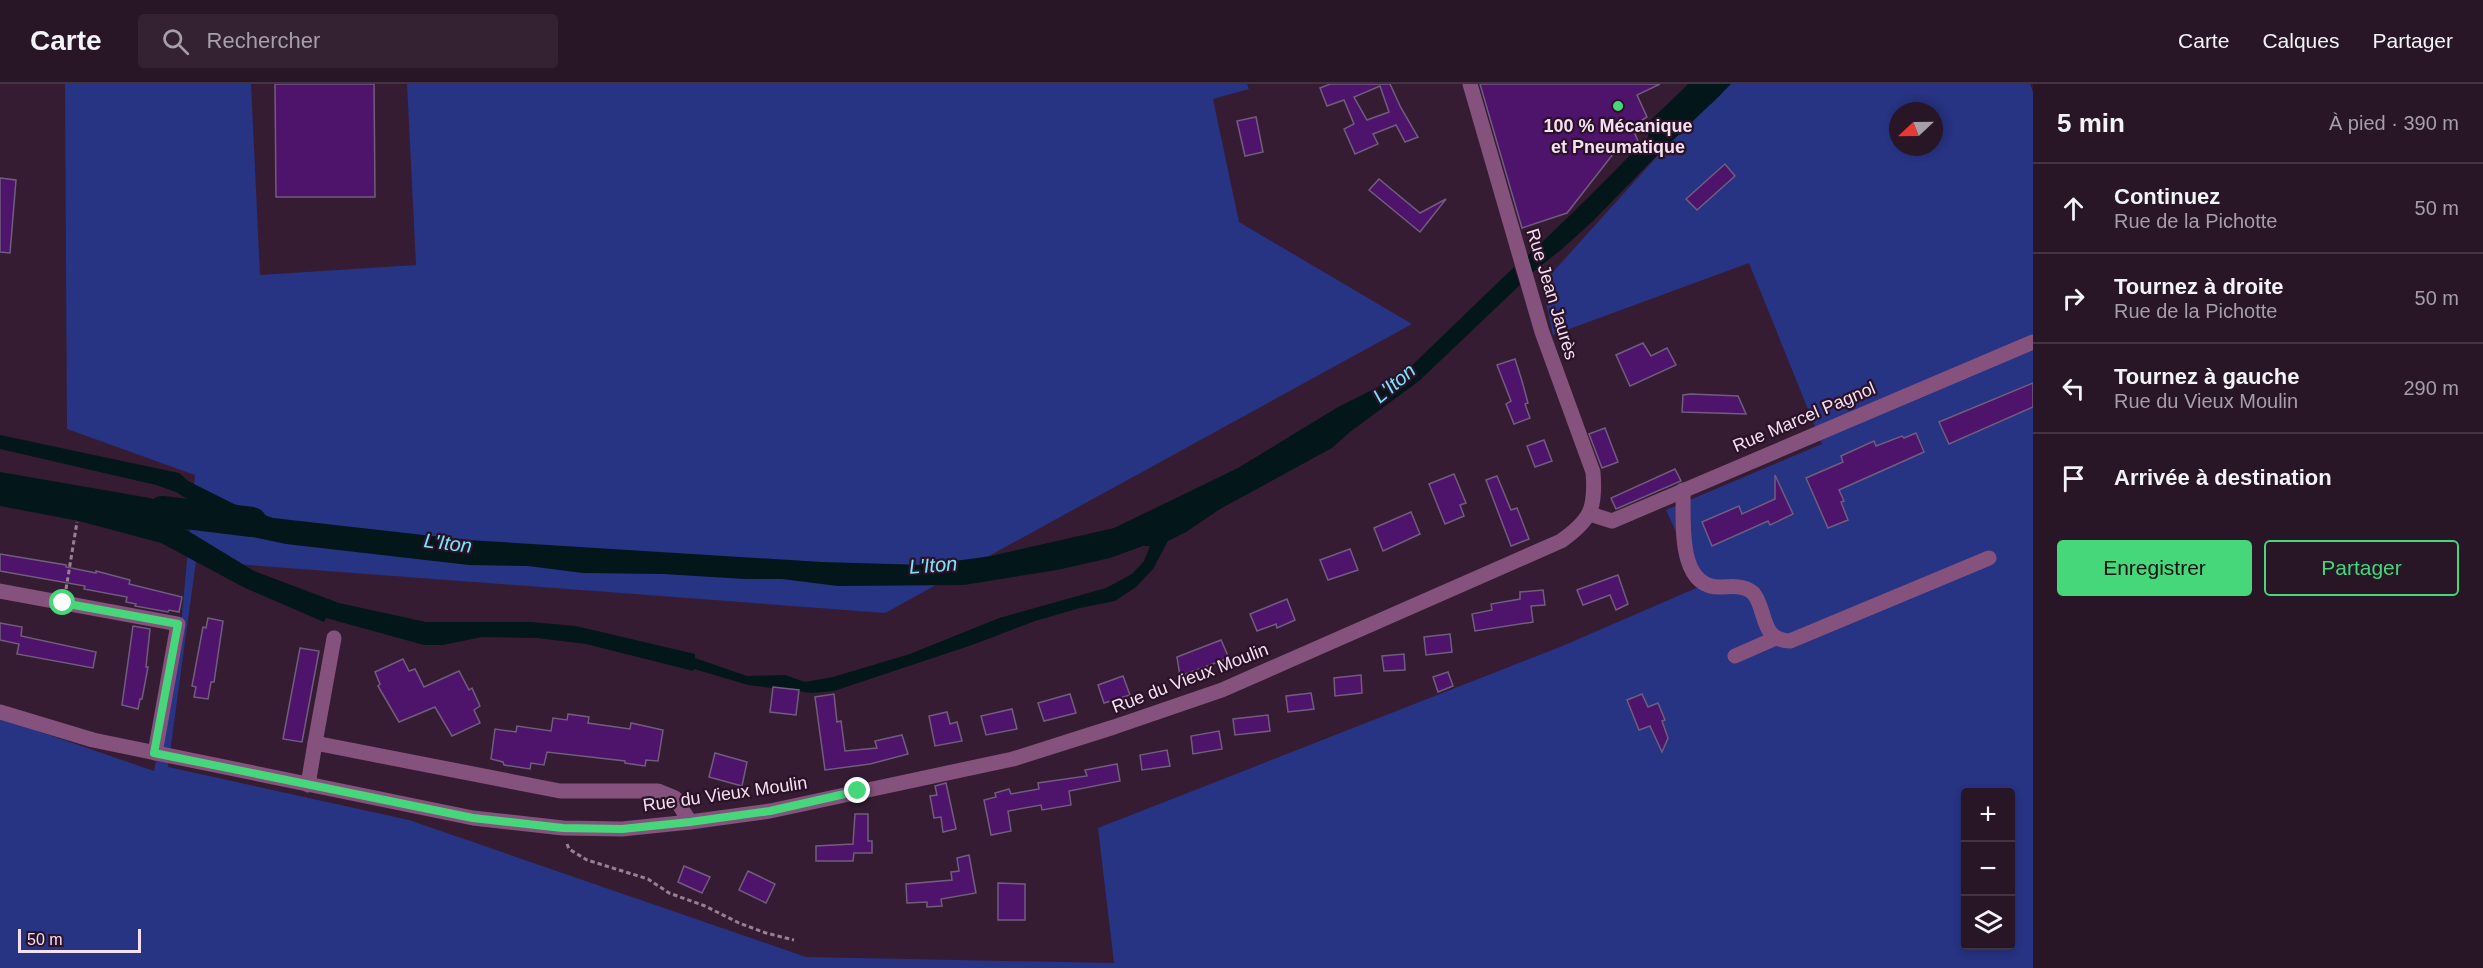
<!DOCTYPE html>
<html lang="fr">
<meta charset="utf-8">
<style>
body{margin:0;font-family:Arial,sans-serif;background:#342232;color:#f1f3f6}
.controls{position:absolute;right:18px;bottom:18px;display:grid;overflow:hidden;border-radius:6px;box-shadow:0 3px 9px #0003}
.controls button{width:54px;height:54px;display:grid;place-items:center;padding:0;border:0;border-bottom:2px solid #443443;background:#281526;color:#f1f3f6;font:30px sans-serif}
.compass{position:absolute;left:1889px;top:18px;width:54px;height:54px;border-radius:50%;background:#281526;box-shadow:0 3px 9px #0003;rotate:248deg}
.scale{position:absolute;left:18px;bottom:15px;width:123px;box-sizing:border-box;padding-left:6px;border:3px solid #f3e1f0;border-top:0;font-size:16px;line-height:21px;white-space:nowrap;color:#f3e1f0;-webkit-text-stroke:4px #2b1228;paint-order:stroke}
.stop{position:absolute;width:18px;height:18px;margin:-14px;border:4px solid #45d77a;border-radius:50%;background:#fff}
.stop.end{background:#45d77a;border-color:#fff;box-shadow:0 2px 6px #0008}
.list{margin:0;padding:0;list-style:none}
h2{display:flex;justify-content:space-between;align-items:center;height:78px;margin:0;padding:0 24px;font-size:26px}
h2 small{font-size:20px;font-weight:400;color:#a59fa7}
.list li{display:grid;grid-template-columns:39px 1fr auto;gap:18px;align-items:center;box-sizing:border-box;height:90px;padding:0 24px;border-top:2px solid #443443}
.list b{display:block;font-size:22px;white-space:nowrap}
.list p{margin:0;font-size:20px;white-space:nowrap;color:#a59fa7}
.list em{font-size:20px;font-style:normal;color:#a59fa7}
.actions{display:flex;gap:12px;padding:18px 24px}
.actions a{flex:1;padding:14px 0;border:2px solid #45d77a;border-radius:6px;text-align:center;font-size:21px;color:#45d77a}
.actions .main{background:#45d77a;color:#111}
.icon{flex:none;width:33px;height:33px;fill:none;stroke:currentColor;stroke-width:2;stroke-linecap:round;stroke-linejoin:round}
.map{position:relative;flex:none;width:2033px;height:884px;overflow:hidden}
header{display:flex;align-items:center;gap:36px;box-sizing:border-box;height:84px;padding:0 30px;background:#281526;border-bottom:2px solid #443443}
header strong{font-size:28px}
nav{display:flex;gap:33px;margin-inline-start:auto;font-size:21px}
.search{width:420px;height:54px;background:#342232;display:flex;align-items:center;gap:15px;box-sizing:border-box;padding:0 21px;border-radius:6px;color:#a59fa7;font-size:22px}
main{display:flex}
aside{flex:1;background:#281526}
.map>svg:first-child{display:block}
.green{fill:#273383;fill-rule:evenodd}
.water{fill:#03171b;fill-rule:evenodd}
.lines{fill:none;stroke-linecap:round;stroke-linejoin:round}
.river{stroke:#03171b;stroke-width:30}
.building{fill:#4e136a;stroke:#705d7d;stroke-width:1.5;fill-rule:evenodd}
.path{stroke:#968093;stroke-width:3;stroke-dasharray:4.5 3;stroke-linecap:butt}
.street{stroke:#85527e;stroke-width:15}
.route{stroke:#45d77a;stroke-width:8}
.poi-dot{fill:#45d77a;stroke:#2b1228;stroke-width:2}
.labels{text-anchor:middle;stroke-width:4.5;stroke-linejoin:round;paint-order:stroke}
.poi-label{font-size:18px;font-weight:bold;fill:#f3e1f0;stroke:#2b1228}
.street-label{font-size:18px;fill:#f3e1f0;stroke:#2b1228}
.water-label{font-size:20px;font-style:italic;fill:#7ae6fb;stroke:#2b1228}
</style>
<header>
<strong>Carte</strong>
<div class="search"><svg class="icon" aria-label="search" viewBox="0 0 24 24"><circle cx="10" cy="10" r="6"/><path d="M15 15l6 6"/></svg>Rechercher</div>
<nav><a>Carte</a><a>Calques</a><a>Partager</a></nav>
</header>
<main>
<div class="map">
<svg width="2033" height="884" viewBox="0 0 2033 884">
<rect width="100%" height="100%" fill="#361c32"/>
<path class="green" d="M 65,0 L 251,0 L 260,191 L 416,181 L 407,0 L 1247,0 L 1249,5 L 1213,15 L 1239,138 L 1412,240 L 885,529 L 196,477 L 168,683 L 409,736 L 806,873 L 1114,879 L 1098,744 L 1560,563 L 1701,502 L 1666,426 L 1822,360 L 1749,179 L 1553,251 L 1542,200 L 1718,5 L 1725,0 L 2030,0 L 2033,8 L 2033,884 L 0,884 L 0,634 L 154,687 L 180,552 L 195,391 L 67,345 ZM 1898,27 L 1934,27 L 1934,63 L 1898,63 ZM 1966,708 L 2010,708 L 2010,862 L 1966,862 Z"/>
<g class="water">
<path d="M 1711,0 L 1731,0 L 1711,20 L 1706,20 L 1685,36 L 1688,41 L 1684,49 L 1676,52 L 1592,138 L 1562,165 L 1528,192 L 1522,177 C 1563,139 1602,100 1641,60 C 1663,38 1690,22 1711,0 Z"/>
<path d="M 1514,183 L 1520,201 L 1419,297 L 1350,348 L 1332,364 L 1220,425 L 1186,448 L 1168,457 L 1153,485 L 1136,503 L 1115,517 L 1080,524 L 1035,537 L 972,561 L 834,607 L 812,609 L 748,601 L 694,585 L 693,587 L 586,560 L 537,554 L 482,553 L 443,561 L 424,561 L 326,534 L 324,538 L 245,504 L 161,459 L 79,437 L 0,422 L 0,388 L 150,414 L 204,432 L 209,434 L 212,431 L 176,408 L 156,401 L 0,365 L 0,351 L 179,389 L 188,397 L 234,420 L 273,434 L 468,456 L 822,478 L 926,481 L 991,472 L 1114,444 L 1238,384 L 1338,323 L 1402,291 ZM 180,440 L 211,441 L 220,446 L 286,460 L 469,481 L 528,482 L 583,489 L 663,490 L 745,495 L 782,495 L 838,502 L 964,501 L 1057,486 L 1110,474 L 1143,462 L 1150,462 L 1144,477 L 1132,490 L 1106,504 L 999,534 L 910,570 L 833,593 L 805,598 L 785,591 L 747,592 L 695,574 L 695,570 L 576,542 L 531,538 L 426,538 L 339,519 L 254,487 L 180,442 Z"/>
</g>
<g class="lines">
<g class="river">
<path d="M 1662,46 L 1710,0"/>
<path d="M 162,427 L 252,438"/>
</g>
</g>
<g class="building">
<path d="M 275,0 L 374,0 L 375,113 L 276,113 Z"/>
<path d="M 1330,0 L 1390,0 L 1401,24 L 1418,53 L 1405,58 L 1396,41 L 1373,50 L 1378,60 L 1355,70 L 1344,45 L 1354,40 L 1344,16 L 1327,22 L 1320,4 ZM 1380,2 L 1389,28 L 1367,36 L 1354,13 Z"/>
<path d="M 1480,0 L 1660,0 L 1637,11 L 1647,33 L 1642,36 L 1646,44 L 1635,50 L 1638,57 L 1613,70 L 1567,129 L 1522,144 Z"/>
<path d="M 1256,33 L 1263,68 L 1245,72 L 1237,37 Z"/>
<path d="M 1725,80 L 1735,92 L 1697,126 L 1686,115 Z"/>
<path d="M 0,94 L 16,96 L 10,169 L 0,168 Z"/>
<path d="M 1379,95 L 1420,129 L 1446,115 L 1420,148 L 1369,106 Z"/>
<path d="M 1643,259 L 1651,272 L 1667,264 L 1676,281 L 1630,302 L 1616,271 Z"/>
<path d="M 1515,275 L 1522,297 L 1528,319 L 1525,320 L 1530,334 L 1514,340 L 1506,320 L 1511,317 L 1497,281 Z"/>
<path d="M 2033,299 L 2033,323 L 1949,360 L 1939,338 Z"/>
<path d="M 1691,310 L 1738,312 L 1746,330 L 1682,328 L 1683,311 Z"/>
<path d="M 1605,344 L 1618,378 L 1602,384 L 1589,350 Z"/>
<path d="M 1916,349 L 1924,368 L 1839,406 L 1844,417 L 1841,418 L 1848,436 L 1828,444 L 1806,394 L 1843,378 L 1841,372 L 1874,357 L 1876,362 L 1902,352 L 1904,354 Z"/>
<path d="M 1544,356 L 1552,377 L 1535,383 L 1527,362 Z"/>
<path d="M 1675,385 L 1681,397 L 1616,425 L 1611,414 Z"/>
<path d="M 1454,390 L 1466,419 L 1460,421 L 1464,432 L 1445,440 L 1429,400 Z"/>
<path d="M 1775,391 L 1793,430 L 1770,441 L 1768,437 L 1712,462 L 1702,438 L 1739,422 L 1742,430 L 1775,415 Z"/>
<path d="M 1497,392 L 1511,426 L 1517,424 L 1529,455 L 1511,462 L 1486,396 Z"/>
<path d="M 1411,428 L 1420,450 L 1383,467 L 1374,444 Z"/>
<path d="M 1350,465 L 1358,486 L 1328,496 L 1320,476 Z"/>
<path d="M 0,470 L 66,481 L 66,483 L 96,489 L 96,487 L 130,496 L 129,500 L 182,513 L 179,528 L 169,526 L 168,528 L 135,522 L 136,520 L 126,518 L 127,513 L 84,505 L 85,502 L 0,487 Z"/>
<path d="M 1618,491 L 1628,520 L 1616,526 L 1610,511 L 1583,521 L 1577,506 Z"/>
<path d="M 1543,506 L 1545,521 L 1531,522 L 1533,538 L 1475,547 L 1472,530 L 1492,526 L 1491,520 L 1520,515 L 1520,508 Z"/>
<path d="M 1287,515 L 1295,536 L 1277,544 L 1276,540 L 1257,547 L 1250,530 Z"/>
<path d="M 208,534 L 223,537 L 214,598 L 211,598 L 208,615 L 194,613 L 196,603 L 192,602 L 203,543 L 206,544 Z"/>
<path d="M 0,539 L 22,543 L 21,552 L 96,568 L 93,584 L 17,570 L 19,560 L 0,556 Z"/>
<path d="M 133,542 L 150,545 L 146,583 L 148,583 L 142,615 L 140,615 L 138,625 L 122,621 Z"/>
<path d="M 1450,550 L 1452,568 L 1426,571 L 1424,553 Z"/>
<path d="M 1221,556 L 1229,574 L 1180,592 L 1177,573 Z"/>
<path d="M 300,564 L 319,567 L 302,658 L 283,655 Z"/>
<path d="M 1404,570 L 1405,586 L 1384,587 L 1382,572 Z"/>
<path d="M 403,575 L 409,587 L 415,585 L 424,603 L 459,587 L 469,606 L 472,604 L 480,622 L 474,626 L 480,639 L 452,652 L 435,623 L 399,638 L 378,602 L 380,600 L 375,588 Z"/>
<path d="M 1448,588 L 1453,602 L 1438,608 L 1433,593 Z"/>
<path d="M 1361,591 L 1362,609 L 1335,612 L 1334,594 Z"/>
<path d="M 1123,592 L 1130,611 L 1104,619 L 1098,601 Z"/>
<path d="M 773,603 L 799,606 L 796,631 L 770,628 Z"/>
<path d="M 1311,609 L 1314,625 L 1288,628 L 1286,612 Z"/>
<path d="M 834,610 L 837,638 L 841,637 L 845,667 L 877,664 L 875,657 L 902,651 L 908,670 L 870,680 L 825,686 L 815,613 Z"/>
<path d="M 1070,610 L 1076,629 L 1044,637 L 1038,619 Z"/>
<path d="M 1642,610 L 1648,623 L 1658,619 L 1665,636 L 1662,637 L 1668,654 L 1662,668 L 1650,642 L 1639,646 L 1627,616 Z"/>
<path d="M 1012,625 L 1017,645 L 986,651 L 981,632 Z"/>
<path d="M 947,628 L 950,640 L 957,638 L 962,657 L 935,662 L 929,632 Z"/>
<path d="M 568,630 L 589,633 L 588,639 L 630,645 L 631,639 L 663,646 L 658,677 L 646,676 L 645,682 L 625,679 L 625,677 L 547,668 L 544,681 L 531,679 L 530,685 L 504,681 L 503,678 L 491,675 L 495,645 L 516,648 L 517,642 L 551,647 L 553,634 L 567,636 Z"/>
<path d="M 1268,631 L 1270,647 L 1235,651 L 1233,635 Z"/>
<path d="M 1219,647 L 1222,665 L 1193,670 L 1191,652 Z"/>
<path d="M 1167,666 L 1170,682 L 1142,686 L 1140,671 Z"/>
<path d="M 715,669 L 747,678 L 742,702 L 709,693 Z"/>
<path d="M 1117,680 L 1120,697 L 1069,707 L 1071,721 L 1042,726 L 1041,721 L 1008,727 L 1011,747 L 991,751 L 984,716 L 996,713 L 995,709 L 1009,705 L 1011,710 L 1039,705 L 1038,699 L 1087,692 L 1085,686 Z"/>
<path d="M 946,699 L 956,745 L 943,748 L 941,733 L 934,734 L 930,712 L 937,711 L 935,702 Z"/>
<path d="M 855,730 L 868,730 L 868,757 L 872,757 L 872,769 L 854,769 L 853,777 L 816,777 L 816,762 L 853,760 Z"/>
<path d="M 969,771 L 976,809 L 941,815 L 942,822 L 927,823 L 927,818 L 907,819 L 906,800 L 952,796 L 951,788 L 959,787 L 957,774 Z"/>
<path d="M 684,782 L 710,793 L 702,809 L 678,798 Z"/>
<path d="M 748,787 L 775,800 L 766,819 L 739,806 Z"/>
<path d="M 998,799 L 1025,800 L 1025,836 L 998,836 Z"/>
</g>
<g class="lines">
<g class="path">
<path d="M 66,505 L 77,438"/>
<path d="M 567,760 L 569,765 L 587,776 L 648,795 L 669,809 L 705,822 L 739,839 L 766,849 L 794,856"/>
</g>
<g class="street">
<path d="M 1683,406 C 1684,437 1676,506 1723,503 C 1733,502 1747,502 1754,510 C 1767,527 1760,556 1790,557 L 1989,474"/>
<path d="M 1590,430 L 1612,437 L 2033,258"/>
<path d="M 0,507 L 178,540 L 155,669"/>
<path d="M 1735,572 L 1776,554"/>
<path d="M 0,628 L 93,656 L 473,734 L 563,744 L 622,745 L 690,738 L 770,727 L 1013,675 L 1114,643 L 1222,606 L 1561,457 C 1591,436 1596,424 1593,388 L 1542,248 L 1470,0"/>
<path d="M 315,659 L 334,554"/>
<path d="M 308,701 L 315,659 L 560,707 L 658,707 L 675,714 L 690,738"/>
</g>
</g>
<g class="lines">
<path class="route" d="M 63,519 L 178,540 L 154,669 L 473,734 L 563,744 L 622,745 L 690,738 L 770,727 L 858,707"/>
</g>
<circle class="poi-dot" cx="1618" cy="22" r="6"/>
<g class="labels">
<g class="poi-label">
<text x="1618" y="48">100 % Mécanique<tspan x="1618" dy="21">et Pneumatique</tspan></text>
</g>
<g class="street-label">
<text transform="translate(1552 210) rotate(73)" y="6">Rue Jean Jaurès</text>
<text transform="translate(1804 333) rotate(-23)" y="6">Rue Marcel Pagnol</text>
<text transform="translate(1190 594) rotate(-21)" y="6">Rue du Vieux Moulin</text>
<text transform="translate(725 710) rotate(-8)" y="6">Rue du Vieux Moulin</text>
</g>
<g class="water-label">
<text transform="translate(1394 299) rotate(-40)" y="7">L'Iton</text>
<text transform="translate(448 459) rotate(7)" y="7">L'Iton</text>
<text transform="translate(933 481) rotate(-4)" y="7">L'Iton</text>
</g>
</g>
</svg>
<div class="controls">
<button>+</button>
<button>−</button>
<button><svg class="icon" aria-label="layers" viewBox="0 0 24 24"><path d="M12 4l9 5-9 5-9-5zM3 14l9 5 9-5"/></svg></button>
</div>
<svg class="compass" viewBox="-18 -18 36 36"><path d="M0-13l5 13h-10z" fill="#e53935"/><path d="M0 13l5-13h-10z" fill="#a59fa7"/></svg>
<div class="scale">50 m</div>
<div class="stop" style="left:63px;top:519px"></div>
<div class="stop end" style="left:858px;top:707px"></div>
</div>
<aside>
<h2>5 min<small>À pied · 390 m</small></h2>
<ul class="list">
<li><svg class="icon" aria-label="ahead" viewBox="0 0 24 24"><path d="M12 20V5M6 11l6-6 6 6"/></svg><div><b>Continuez</b><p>Rue de la Pichotte</p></div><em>50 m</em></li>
<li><svg class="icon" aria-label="right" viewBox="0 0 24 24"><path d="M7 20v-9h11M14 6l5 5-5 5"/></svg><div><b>Tournez à droite</b><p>Rue de la Pichotte</p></div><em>50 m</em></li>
<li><svg class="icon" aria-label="left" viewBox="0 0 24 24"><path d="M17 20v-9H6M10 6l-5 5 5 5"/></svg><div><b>Tournez à gauche</b><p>Rue du Vieux Moulin</p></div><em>290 m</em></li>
<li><svg class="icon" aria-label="arrive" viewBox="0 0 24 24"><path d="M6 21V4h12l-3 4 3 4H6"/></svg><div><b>Arrivée à destination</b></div></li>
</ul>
<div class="actions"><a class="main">Enregistrer</a><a>Partager</a></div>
</aside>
</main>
